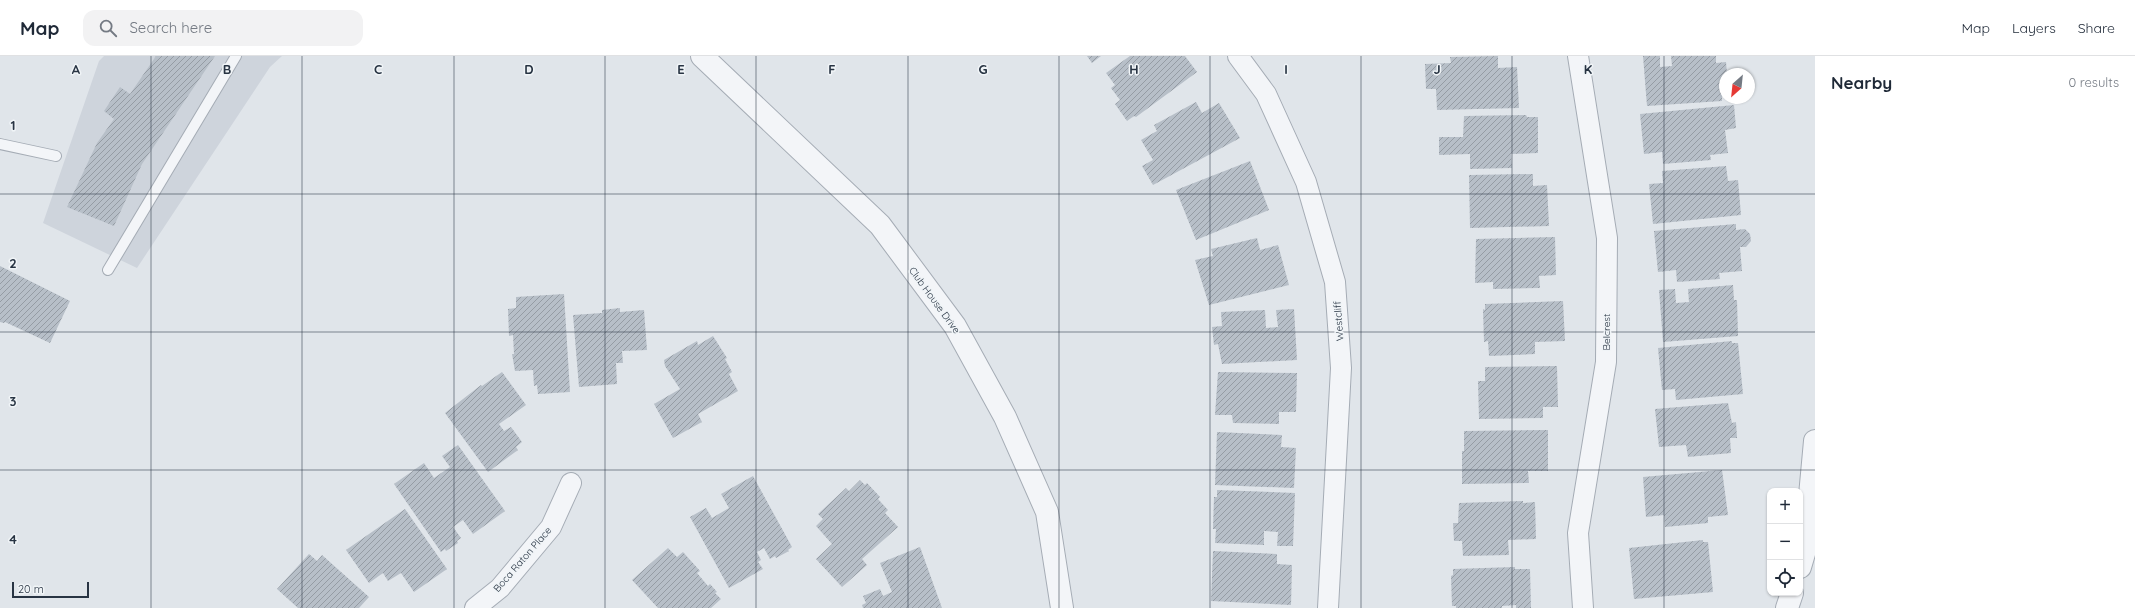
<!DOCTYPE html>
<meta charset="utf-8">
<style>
body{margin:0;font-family:Quicksand,sans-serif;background:#f2f2f3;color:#1f2937}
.controls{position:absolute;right:12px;bottom:12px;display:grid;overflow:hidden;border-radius:8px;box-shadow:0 1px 3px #0004}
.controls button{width:36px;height:36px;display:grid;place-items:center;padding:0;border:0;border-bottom:1px solid #e0e1e3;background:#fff;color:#1f2937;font:20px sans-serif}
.compass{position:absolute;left:1719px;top:12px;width:36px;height:36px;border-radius:50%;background:#fff;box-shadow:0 1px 3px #0004;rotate:207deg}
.scale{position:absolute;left:12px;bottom:10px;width:77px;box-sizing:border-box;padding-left:4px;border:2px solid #283443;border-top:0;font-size:11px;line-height:14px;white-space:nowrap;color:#283443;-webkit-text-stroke:3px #f0f4f7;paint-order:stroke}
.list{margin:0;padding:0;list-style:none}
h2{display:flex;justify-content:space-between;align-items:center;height:52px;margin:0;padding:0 16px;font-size:17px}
h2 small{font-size:13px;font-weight:400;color:#747a83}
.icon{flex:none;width:22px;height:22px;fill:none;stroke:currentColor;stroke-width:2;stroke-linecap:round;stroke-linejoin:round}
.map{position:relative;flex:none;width:1815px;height:552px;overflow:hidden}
header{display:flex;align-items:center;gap:24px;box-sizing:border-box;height:56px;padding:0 20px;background:#fff;border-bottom:1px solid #e0e1e3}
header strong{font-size:19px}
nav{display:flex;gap:22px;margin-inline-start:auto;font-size:14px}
.search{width:280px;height:36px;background:#f2f2f3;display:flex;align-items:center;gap:10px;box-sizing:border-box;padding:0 14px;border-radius:12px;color:#747a83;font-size:15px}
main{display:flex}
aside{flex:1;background:#fff}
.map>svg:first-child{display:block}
.built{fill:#ced4dc}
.building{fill:url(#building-hatch)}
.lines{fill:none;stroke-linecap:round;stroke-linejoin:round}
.service-casing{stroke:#a5acb5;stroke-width:12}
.minor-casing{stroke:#a5acb5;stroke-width:22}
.tertiary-casing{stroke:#a5acb5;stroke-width:24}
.service{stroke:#f3f5f8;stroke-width:10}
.minor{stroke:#f3f5f8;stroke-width:20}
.tertiary{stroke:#f3f5f8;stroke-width:22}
.grid{fill:none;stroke:#283443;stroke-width:1;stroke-opacity:0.55}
.labels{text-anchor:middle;stroke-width:3;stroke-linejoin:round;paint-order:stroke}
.street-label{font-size:10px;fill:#283443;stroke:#f0f4f7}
.grid-label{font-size:13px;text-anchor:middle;font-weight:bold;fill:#283443;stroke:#f0f4f7;stroke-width:3;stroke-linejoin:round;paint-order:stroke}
</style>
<header>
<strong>Map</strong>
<div class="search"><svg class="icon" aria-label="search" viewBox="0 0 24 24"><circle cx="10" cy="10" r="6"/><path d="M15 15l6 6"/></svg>Search here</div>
<nav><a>Map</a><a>Layers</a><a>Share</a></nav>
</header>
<main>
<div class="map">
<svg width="1815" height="552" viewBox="0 0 1815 552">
<defs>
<pattern id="building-hatch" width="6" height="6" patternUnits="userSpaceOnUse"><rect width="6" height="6" fill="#b7bfc8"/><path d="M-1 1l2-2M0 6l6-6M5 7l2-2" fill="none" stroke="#959ca4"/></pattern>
</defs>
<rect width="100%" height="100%" fill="#e0e5ea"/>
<path class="built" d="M 104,0 L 282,0 L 270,11 L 137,212 L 43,167 L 99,5 Z"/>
<g class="building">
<path d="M 156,0 L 215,0 L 142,108 L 114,170 L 67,151 L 97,87 L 114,63 L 104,55 L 120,31 L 130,38 Z"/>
<path d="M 1087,0 L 1101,0 L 1092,7 Z"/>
<path d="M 1130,0 L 1185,0 L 1197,16 L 1136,61 L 1134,60 L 1127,65 L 1115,48 L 1120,44 L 1111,32 L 1115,29 L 1106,17 Z"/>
<path d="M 1498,0 L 1498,12 L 1517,11 L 1519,52 L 1437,54 L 1436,33 L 1426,33 L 1425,8 L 1451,7 L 1450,1 Z"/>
<path d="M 1643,0 L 1660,0 L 1660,11 L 1672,10 L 1671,0 L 1716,0 L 1716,7 L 1726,6 L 1727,18 L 1725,18 L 1725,24 L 1722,24 L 1722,45 L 1647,50 Z"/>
<path d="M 1196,46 L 1202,57 L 1219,47 L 1240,82 L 1153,129 L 1142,110 L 1153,104 L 1141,84 L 1157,75 L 1154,69 Z"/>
<path d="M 1734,49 L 1736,72 L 1725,74 L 1728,97 L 1710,99 L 1711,104 L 1663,108 L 1662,96 L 1644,98 L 1640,58 Z"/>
<path d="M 1526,59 L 1527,61 L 1538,61 L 1538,97 L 1511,98 L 1512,112 L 1470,113 L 1470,98 L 1439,99 L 1439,81 L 1463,81 L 1464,60 Z"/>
<path d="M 1250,105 L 1269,154 L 1196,184 L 1176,134 Z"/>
<path d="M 1726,110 L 1728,125 L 1738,124 L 1741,159 L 1653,168 L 1649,128 L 1663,127 L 1662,115 Z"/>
<path d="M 1533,118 L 1533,130 L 1547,129 L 1549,170 L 1470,172 L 1469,119 Z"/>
<path d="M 1736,168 L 1736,174 L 1745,173 L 1750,178 L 1751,185 L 1746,191 L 1740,191 L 1742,215 L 1719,217 L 1720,223 L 1677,226 L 1676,214 L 1658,216 L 1654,175 Z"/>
<path d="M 1555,181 L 1556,219 L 1539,220 L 1540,232 L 1493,233 L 1493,226 L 1475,227 L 1476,183 Z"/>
<path d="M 1257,182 L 1260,194 L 1278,189 L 1289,229 L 1209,249 L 1195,204 L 1213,200 L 1211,193 Z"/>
<path d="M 0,210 L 70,245 L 50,287 L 5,266 L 4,267 L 0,266 Z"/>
<path d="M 1733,229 L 1734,244 L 1737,244 L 1738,280 L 1663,286 L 1659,234 L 1675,233 L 1676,247 L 1689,246 L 1688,233 Z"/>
<path d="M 564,238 L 570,336 L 538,338 L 537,329 L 534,330 L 533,314 L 515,315 L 512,298 L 514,298 L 513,279 L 509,280 L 508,253 L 516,252 L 516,241 Z"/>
<path d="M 1563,245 L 1565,285 L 1535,286 L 1535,298 L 1489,300 L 1488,285 L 1484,286 L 1483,253 L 1485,254 L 1485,248 Z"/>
<path d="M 620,252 L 620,256 L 644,254 L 647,294 L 622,295 L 623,307 L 616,307 L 617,328 L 579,331 L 573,259 L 602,257 L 602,254 Z"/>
<path d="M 1294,253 L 1297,304 L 1222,308 L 1218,288 L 1214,289 L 1212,271 L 1222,270 L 1221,256 L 1265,254 L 1266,272 L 1278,271 L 1276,254 Z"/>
<path d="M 713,280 L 727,302 L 725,303 L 732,316 L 729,318 L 738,335 L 698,358 L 702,366 L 673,382 L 654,348 L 680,333 L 665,310 L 664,304 L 697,285 L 698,289 Z"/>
<path d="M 1732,285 L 1732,287 L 1738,287 L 1743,338 L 1676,344 L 1675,333 L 1662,334 L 1658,292 Z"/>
<path d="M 1557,310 L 1558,351 L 1543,351 L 1543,362 L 1479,363 L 1478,325 L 1485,325 L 1485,311 Z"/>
<path d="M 502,316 L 526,349 L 499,368 L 504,375 L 511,371 L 522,386 L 516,391 L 518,394 L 488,416 L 445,357 L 481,329 L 482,330 Z"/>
<path d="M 1218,316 L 1297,317 L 1296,356 L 1279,356 L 1279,368 L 1233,367 L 1232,359 L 1215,359 Z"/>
<path d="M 1728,347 L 1732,367 L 1736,366 L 1737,382 L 1730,382 L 1731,397 L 1688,401 L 1686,389 L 1659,391 L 1655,353 Z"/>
<path d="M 1548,374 L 1548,415 L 1528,415 L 1529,427 L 1462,428 L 1462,395 L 1464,395 L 1464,375 Z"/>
<path d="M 1217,376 L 1282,379 L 1281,391 L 1296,392 L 1294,432 L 1215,429 Z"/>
<path d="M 458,389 L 505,455 L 473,478 L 463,464 L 453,471 L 461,482 L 457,485 L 458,487 L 446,495 L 445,493 L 441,496 L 394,428 L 424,407 L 434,422 L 450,411 L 442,400 Z"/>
<path d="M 1722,414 L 1728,459 L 1708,461 L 1708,467 L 1665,471 L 1664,459 L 1646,461 L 1643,421 Z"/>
<path d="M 753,420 L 792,491 L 788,494 L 789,495 L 776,502 L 775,500 L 770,503 L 764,492 L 757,496 L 761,504 L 758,506 L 763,513 L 729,532 L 690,461 L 706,452 L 712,462 L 729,452 L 721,438 Z"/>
<path d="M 860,424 L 865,429 L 867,427 L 880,441 L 878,443 L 888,454 L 885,457 L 898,471 L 862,503 L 867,509 L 842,531 L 816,503 L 832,488 L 816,470 L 823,463 L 818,458 L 846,432 L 849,435 Z"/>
<path d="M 1217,434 L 1295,437 L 1293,490 L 1277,490 L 1278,476 L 1264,475 L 1264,489 L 1215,487 L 1216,473 L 1213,473 L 1214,441 L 1217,441 Z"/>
<path d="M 1523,445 L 1523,447 L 1535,446 L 1536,483 L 1508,484 L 1509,499 L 1463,500 L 1462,485 L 1454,485 L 1453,467 L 1458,467 L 1459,447 Z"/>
<path d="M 405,453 L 447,513 L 414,536 L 401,517 L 388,525 L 383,517 L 369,527 L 346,494 Z"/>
<path d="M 1703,484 L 1703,486 L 1708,486 L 1713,536 L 1634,543 L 1629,492 Z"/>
<path d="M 920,491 L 942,552 L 863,552 L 862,549 L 866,547 L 863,540 L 880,533 L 883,540 L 892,536 L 880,507 Z"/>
<path d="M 668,492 L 677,501 L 683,496 L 700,515 L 697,517 L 708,530 L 710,528 L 717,536 L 715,537 L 721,543 L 711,552 L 658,552 L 632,524 Z"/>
<path d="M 1213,495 L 1277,498 L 1277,508 L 1292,509 L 1291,549 L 1211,545 Z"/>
<path d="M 309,498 L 317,505 L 322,499 L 369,541 L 359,552 L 298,552 L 277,533 Z"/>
<path d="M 1515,511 L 1515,513 L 1530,513 L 1531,552 L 1516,552 L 1516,549 L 1502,550 L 1502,552 L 1456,552 L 1456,550 L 1452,550 L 1451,520 L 1453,519 L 1453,513 Z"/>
</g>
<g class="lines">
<g class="service-casing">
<g id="service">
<path d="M 0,88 L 56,100"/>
<path d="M 108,214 L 236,0"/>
</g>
</g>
<g class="minor-casing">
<g id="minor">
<path d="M 1238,0 L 1266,38 L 1306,126 L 1335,226 L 1341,312 L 1328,552"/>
<path d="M 1578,0 L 1607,182 L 1606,306 L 1578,477 L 1583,552"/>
<path d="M 475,552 L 500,532 L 551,471 L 571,427"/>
</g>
</g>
<g class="tertiary-casing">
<g id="tertiary">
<path d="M 702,0 L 880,169 L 955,270 L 1005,361 L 1047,456 L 1062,552"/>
<path d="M 1800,511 L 1805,494 L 1815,385"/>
<path d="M 1787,552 L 1792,537"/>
</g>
</g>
<use href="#service" class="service"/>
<use href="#minor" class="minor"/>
<use href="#tertiary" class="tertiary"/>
</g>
<path class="grid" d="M 151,0 L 151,552M 302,0 L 302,552M 454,0 L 454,552M 605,0 L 605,552M 756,0 L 756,552M 908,0 L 908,552M 1059,0 L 1059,552M 1210,0 L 1210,552M 1361,0 L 1361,552M 1512,0 L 1512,552M 1664,0 L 1664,552M 0,138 L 1815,138M 0,276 L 1815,276M 0,414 L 1815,414"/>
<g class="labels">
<g class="street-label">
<text transform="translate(935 244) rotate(54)" y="4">Club House Drive</text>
<text transform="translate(1338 265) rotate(-94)" y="4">Westcliff</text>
<text transform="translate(1606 276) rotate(-90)" y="4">Belcrest</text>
<text transform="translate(522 503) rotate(-49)" y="4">Boca Raton Place</text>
</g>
</g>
<g class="grid-label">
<text x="76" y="18">A</text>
<text x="227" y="18">B</text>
<text x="378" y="18">C</text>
<text x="529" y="18">D</text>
<text x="681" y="18">E</text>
<text x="832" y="18">F</text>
<text x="983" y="18">G</text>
<text x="1134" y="18">H</text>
<text x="1286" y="18">I</text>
<text x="1437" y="18">J</text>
<text x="1588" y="18">K</text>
<text x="13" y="74">1</text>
<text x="13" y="212">2</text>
<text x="13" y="350">3</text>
<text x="13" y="488">4</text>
</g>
</svg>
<div class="controls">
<button>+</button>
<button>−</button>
<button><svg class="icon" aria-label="locate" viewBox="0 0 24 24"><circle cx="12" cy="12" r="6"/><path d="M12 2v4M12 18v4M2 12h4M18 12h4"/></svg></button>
</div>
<svg class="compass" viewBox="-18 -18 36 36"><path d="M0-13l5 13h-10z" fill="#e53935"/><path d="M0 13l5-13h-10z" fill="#747a83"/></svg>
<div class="scale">20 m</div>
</div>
<aside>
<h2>Nearby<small>0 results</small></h2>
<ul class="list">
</ul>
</aside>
</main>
